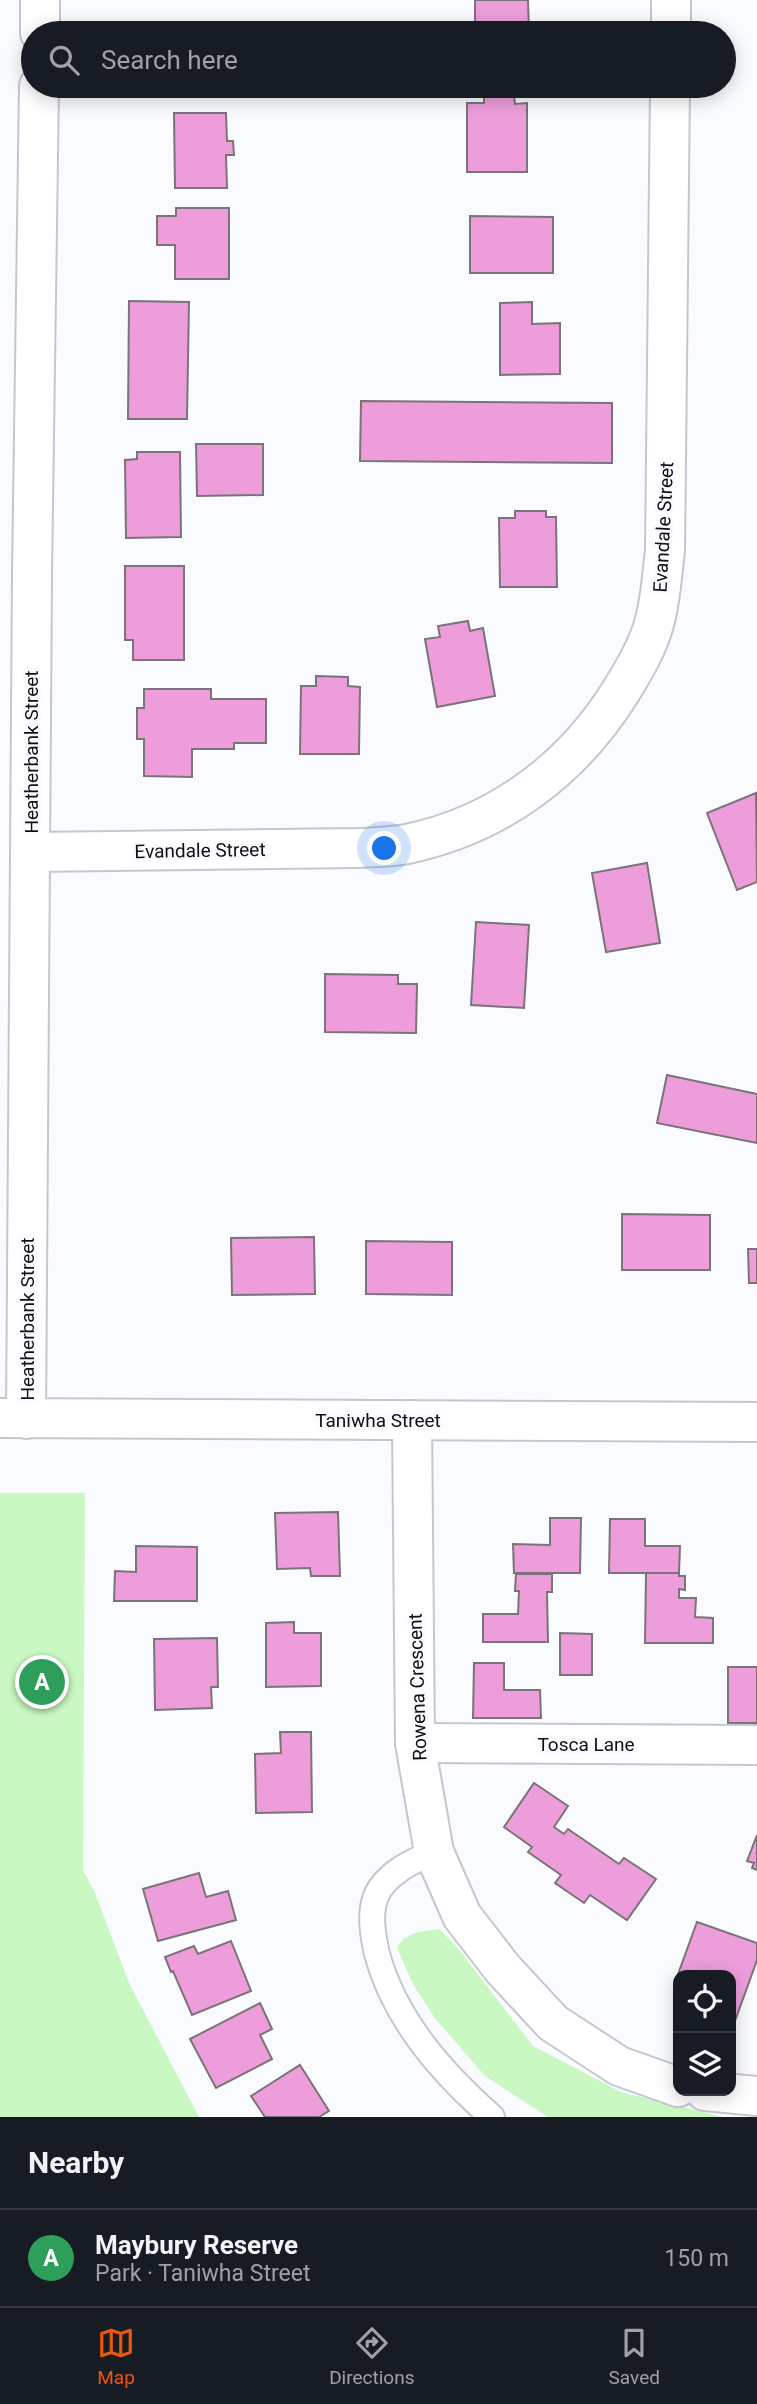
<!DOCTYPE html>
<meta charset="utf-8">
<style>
body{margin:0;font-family:Roboto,sans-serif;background:#242831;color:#f1f3f6}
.controls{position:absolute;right:21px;bottom:21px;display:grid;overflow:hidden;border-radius:14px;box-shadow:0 4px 18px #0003}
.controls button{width:63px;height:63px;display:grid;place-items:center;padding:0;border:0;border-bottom:2px solid #363941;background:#171b24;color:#f1f3f6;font:35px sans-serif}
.you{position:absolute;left:385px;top:849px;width:24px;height:24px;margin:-18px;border:5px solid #fff;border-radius:50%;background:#1a73e8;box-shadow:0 0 0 10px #1a73e833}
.badge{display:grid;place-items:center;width:46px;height:46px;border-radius:50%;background:#ea580c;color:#fff;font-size:23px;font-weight:700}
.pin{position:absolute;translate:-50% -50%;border:4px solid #fff;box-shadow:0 2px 7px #0006}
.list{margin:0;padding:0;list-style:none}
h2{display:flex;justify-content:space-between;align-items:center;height:91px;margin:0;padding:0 28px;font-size:30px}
h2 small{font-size:23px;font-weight:400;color:#9ea1a6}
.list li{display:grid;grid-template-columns:46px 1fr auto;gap:21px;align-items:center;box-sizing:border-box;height:98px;padding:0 28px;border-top:2px solid #363941}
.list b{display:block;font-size:26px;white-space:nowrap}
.list p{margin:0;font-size:23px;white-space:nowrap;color:#9ea1a6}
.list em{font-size:23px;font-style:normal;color:#9ea1a6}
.icon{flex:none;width:38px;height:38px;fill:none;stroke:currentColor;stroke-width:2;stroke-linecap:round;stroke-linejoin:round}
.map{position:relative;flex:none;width:757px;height:2117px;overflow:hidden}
.search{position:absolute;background:#171b24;box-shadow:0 4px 18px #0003;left:21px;right:21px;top:21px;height:77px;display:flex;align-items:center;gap:18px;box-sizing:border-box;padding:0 24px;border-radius:38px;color:#9ea1a6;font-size:26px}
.sheet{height:189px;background:#171b24}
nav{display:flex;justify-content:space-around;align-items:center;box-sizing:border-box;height:98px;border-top:2px solid #363941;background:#171b24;font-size:19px;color:#9ea1a6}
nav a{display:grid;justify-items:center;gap:4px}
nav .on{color:#ea580c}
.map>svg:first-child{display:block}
.green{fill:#caf8c2}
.building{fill:#ed9eda;stroke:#7b7379;stroke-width:2}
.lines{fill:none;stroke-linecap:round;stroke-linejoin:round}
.service-casing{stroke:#c4c7cf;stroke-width:28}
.minor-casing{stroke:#c4c7cf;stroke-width:42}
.secondary-casing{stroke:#c4c7cf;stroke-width:42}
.service{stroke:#fff;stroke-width:24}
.minor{stroke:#fff;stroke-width:38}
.secondary{stroke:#fff;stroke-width:38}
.labels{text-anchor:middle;stroke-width:7;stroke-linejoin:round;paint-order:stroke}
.street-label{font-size:19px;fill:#0f1013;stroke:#fafbff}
</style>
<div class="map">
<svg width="757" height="2117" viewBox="0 0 757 2117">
<rect width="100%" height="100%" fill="#fafbff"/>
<g class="green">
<path d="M 0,1493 L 85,1493 L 83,1870 L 95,1893 L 129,1983 L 199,2117 L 0,2117 Z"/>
<path d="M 439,1929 L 457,1947 L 533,2046 L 621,2092 L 723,2117 L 548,2117 L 485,2076 L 434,2017 L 413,1984 L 397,1948 C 406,1931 421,1932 439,1929 Z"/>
</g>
<g class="building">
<path d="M 475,0 L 528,0 L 529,33 L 475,33 Z"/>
<path d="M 484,95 L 514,95 L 515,104 L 527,103 L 527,172 L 467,172 L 467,103 L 484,103 Z"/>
<path d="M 174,113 L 226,113 L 227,141 L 233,141 L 234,155 L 226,155 L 227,188 L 175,188 Z"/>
<path d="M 176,208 L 229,208 L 229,279 L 175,279 L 175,245 L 157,245 L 157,216 L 176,216 Z"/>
<path d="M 470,216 L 553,217 L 553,273 L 470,273 Z"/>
<path d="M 129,301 L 189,302 L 187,419 L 128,419 Z"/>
<path d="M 532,302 L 532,324 L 560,323 L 560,374 L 500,375 L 500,303 Z"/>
<path d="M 361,401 L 612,403 L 612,463 L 360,461 Z"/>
<path d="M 196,444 L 263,444 L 263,495 L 197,496 Z"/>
<path d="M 137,452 L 180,452 L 181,537 L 126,538 L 125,460 L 137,459 Z"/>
<path d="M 515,511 L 546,511 L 546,517 L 556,517 L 557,587 L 500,587 L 499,518 L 515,518 Z"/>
<path d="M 125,566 L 184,566 L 184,660 L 133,660 L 133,640 L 125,640 Z"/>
<path d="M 468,621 L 470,631 L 483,628 L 495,696 L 437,707 L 425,639 L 440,637 L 438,626 Z"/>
<path d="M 316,676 L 348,677 L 348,686 L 360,687 L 359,754 L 300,754 L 301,686 L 316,686 Z"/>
<path d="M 144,689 L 211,689 L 211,699 L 266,699 L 266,743 L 234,743 L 234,749 L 192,749 L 192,777 L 144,776 L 144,739 L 137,739 L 137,708 L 144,708 Z"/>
<path d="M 756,793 L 757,882 L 737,890 L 707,813 Z"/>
<path d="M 647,863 L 660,943 L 606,952 L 592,873 Z"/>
<path d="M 476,922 L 529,925 L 524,1008 L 471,1005 Z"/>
<path d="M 325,974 L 398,975 L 398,984 L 417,984 L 416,1033 L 325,1032 Z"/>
<path d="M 667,1075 L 757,1094 L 757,1143 L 657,1123 Z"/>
<path d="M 622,1214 L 710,1215 L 710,1270 L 622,1270 Z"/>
<path d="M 314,1237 L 315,1294 L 232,1295 L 231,1238 Z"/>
<path d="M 366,1241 L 452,1242 L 452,1295 L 366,1294 Z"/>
<path d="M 748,1249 L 757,1249 L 757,1283 L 749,1283 Z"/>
<path d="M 338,1512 L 340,1576 L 311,1576 L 310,1568 L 277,1569 L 275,1513 Z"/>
<path d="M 550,1518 L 581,1518 L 580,1573 L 514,1573 L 513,1544 L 550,1545 Z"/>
<path d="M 610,1519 L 645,1519 L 645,1546 L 680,1546 L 679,1573 L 609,1573 Z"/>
<path d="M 136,1546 L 197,1547 L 197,1601 L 114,1601 L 115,1571 L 136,1572 Z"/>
<path d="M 646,1573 L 679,1573 L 679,1576 L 685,1576 L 685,1590 L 679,1589 L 679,1598 L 696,1598 L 695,1617 L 713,1618 L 713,1643 L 645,1643 Z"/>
<path d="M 516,1574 L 552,1574 L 552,1592 L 547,1592 L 548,1642 L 483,1642 L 483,1614 L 518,1614 L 519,1591 L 515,1591 Z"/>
<path d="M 294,1622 L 294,1633 L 321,1633 L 321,1686 L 266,1687 L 266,1623 Z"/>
<path d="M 560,1633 L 592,1634 L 592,1675 L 560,1675 Z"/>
<path d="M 217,1638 L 218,1687 L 211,1687 L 212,1708 L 155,1710 L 154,1639 Z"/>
<path d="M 474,1663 L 504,1663 L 504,1690 L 540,1690 L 541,1718 L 473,1718 Z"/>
<rect x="728" y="1667" width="29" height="56"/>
<path d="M 280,1732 L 311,1732 L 312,1812 L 256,1813 L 255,1754 L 281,1753 Z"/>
<path d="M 534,1783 L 568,1806 L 554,1827 L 564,1834 L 568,1829 L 619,1864 L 624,1858 L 656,1879 L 627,1920 L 590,1895 L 584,1903 L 555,1883 L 561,1875 L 528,1852 L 532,1847 L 504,1827 Z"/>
<path d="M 757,1835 L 757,1870 L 752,1868 L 754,1863 L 747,1861 Z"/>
<path d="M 199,1873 L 206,1897 L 228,1891 L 236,1920 L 158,1941 L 143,1889 Z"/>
<path d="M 697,1922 L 757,1943 L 757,1960 L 731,2032 L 731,1975 L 677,1977 Z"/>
<path d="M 231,1941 L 251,1991 L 192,2015 L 173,1971 L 171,1972 L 165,1957 L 194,1946 L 198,1954 Z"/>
<path d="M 260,2003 L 272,2029 L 260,2035 L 272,2059 L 216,2088 L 190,2039 Z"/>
<path d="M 300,2065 L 329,2111 L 319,2117 L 265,2117 L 251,2096 Z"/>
</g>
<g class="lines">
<g class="service-casing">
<path id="service" d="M 434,1852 C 413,1861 386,1873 376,1896 C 369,1914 373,1936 377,1954 C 395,2020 442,2073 492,2117"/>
</g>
<g class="minor-casing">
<g id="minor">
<path d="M 40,33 L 40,0"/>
<path d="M 671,33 L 671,0"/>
<path d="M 31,852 L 359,848 C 375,847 391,847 407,844 C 498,825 572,770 621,691 C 634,670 649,645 655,620 C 661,597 662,574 665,551 L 670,86"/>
<path d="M 26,1419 L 32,574 L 39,86"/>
<path d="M 412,1420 L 415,1743 L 434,1852 L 462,1916 L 503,1969 L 553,2023 L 619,2066 L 678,2087"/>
<path d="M 415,1743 L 757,1745"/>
<path d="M 705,2091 L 757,2096"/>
</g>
</g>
<g class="secondary-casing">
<path id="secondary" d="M 0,1418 L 757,1422"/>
</g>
<use href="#service" class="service"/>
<use href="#minor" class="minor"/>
<use href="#secondary" class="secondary"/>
</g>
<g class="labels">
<g class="street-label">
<text transform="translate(663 527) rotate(-87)" y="7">Evandale Street</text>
<text transform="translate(31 752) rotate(-90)" y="7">Heatherbank Street</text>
<text transform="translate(200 850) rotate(-1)" y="7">Evandale Street</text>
<text transform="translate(27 1319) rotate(-90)" y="7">Heatherbank Street</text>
<text x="378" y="1427">Taniwha Street</text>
<text transform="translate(417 1687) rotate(-92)" y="7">Rowena Crescent</text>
<text x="586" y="1751">Tosca Lane</text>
</g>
</g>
</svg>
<div class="controls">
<button><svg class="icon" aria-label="locate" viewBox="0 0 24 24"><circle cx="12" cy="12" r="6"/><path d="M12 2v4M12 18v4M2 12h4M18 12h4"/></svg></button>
<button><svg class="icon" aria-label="layers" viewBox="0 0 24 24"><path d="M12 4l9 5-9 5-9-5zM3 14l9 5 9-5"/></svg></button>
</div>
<div class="you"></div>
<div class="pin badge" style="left:42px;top:1682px;background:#2e9e5b">A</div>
<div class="search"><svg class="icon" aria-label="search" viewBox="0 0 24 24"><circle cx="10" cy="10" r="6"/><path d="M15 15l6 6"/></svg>Search here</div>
</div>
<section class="sheet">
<h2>Nearby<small></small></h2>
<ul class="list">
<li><span class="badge" style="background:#2e9e5b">A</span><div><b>Maybury Reserve</b><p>Park · Taniwha Street</p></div><em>150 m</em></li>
</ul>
</section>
<nav>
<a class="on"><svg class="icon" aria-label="map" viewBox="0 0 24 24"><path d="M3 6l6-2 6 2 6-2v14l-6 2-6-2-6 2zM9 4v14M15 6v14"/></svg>Map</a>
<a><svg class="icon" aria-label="directions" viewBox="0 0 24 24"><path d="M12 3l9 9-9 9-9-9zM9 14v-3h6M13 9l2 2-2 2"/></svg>Directions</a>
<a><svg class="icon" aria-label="saved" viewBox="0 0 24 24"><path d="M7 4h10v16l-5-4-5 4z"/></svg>Saved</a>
</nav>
